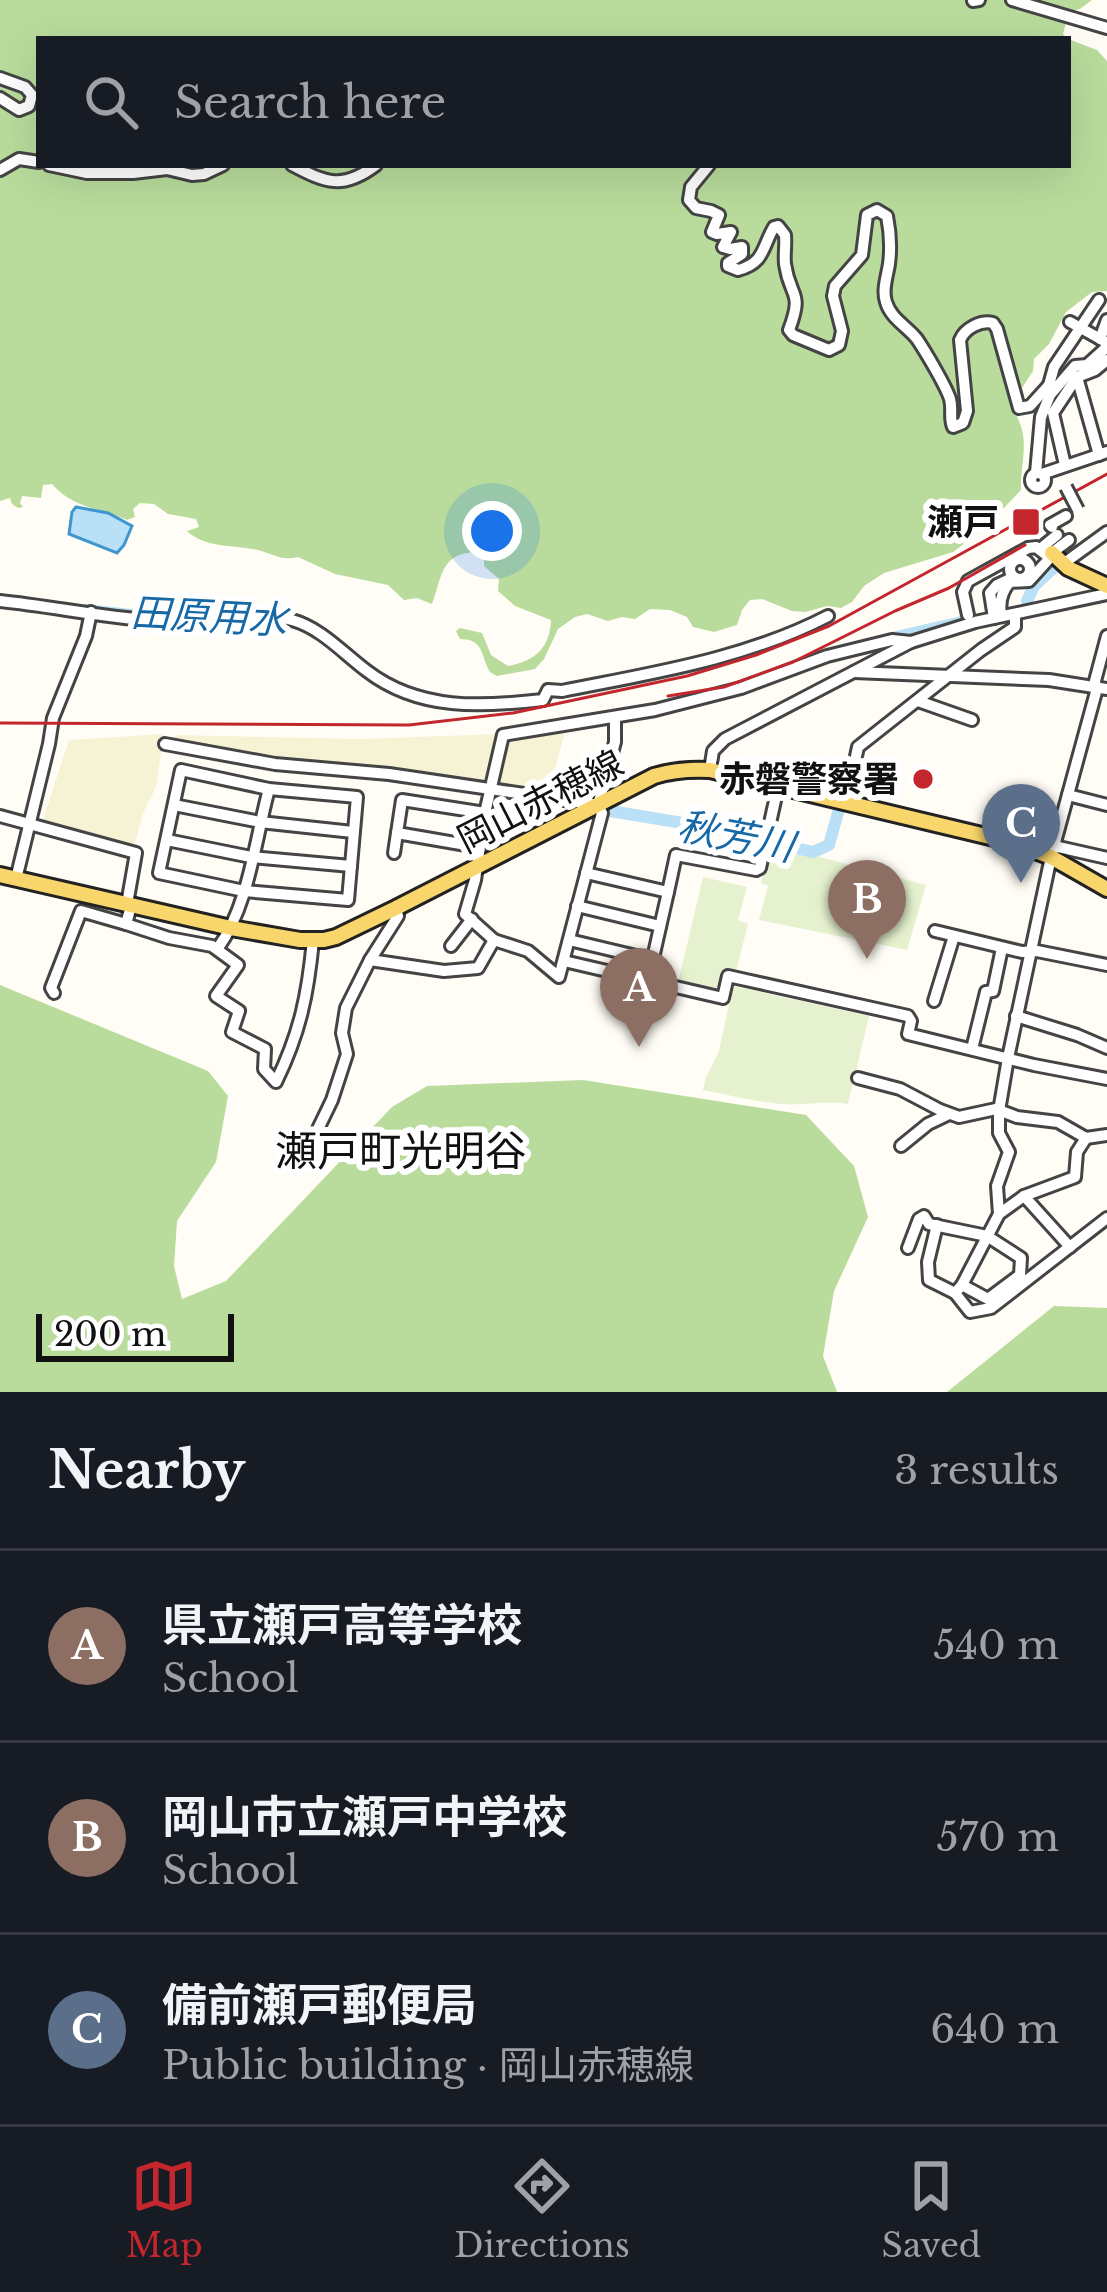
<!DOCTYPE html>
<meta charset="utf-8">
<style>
body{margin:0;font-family:"Libre Baskerville","Noto Sans JP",serif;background:#20242c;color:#f1f3f6}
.scale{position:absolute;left:36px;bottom:30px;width:198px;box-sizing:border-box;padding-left:12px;border:6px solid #111;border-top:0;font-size:33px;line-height:42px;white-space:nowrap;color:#111;-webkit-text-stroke:9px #fff;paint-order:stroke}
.you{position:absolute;left:492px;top:531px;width:42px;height:42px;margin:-30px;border:9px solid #fff;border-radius:50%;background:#1a73e8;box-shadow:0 0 0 18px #1a73e833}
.badge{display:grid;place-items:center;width:78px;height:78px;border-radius:50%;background:#c4262e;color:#fff;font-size:39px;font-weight:700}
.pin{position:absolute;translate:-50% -99px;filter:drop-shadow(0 3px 6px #0008)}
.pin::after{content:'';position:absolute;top:63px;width:42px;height:36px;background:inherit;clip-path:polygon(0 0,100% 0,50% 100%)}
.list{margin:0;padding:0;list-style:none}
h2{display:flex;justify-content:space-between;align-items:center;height:156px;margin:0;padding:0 48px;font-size:51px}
h2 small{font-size:39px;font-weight:400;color:#9ea1a6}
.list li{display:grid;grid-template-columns:78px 1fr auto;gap:36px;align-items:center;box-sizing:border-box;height:192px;padding:0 48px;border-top:3px solid #363941}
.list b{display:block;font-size:45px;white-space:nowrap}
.list p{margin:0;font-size:39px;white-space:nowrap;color:#9ea1a6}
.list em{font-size:39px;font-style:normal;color:#9ea1a6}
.icon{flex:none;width:66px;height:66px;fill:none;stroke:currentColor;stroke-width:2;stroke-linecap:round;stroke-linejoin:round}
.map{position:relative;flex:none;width:1107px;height:1392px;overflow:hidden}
.search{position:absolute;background:#171b24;box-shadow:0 12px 48px #0002;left:36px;right:36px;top:36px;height:132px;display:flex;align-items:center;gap:30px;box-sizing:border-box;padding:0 42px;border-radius:0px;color:#9ea1a6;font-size:45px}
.sheet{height:732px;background:#171b24}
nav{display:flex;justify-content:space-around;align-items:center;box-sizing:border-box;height:168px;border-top:3px solid #363941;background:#171b24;font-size:33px;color:#9ea1a6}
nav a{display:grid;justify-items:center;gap:6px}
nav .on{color:#c4262e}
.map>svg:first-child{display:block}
.farmland{fill:#f6f3d4}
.forest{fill:#b9dc9c}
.pitch{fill:#e6f2cf}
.water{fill:#b9e0f7;stroke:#3f96cf;stroke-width:3}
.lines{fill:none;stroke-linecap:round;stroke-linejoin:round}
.canal{stroke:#b9e0f7;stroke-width:8}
.river{stroke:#b9e0f7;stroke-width:12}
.minor-casing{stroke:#444;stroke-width:16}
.major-casing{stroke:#222;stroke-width:20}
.minor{stroke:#fff;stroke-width:10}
.major{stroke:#f9d66b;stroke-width:14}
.rail{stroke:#c4262e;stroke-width:3}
.minor-bridge-casing{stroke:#444;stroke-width:16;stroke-linecap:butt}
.minor-bridge{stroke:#fff;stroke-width:10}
.poi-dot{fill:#c4262e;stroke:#fff;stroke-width:4.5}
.labels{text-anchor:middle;stroke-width:12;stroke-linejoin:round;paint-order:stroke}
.poi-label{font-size:36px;font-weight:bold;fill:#111;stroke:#fff;text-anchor:end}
.street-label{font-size:36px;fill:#111;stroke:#fff}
.water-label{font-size:39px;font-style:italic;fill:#1768a6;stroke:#fff}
.quarter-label{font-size:42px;fill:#111;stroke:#fff}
</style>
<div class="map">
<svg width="1107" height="1392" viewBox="0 0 1107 1392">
<rect width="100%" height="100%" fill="#fffdf5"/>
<g class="farmland">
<path d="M 565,732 L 548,795 L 280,762 L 174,744 L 175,735 L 362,739 L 498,734 L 517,738 Z"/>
<path d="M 164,734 L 156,787 L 143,813 L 134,847 L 43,820 L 69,740 Z"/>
</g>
<g class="forest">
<path d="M 0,0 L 1092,0 L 1080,9 L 1069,12 L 1063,34 L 1068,39 L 39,39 L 39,165 L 1068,165 L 1068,39 L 1097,50 L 1107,61 L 1107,291 L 1092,292 L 1066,312 L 1049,344 L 1034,359 L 1033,371 L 1022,388 L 1024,396 L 1013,404 C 1015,415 1022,425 1023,435 C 1026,451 1020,473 1021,490 L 984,529 L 953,552 L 884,573 L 864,586 L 852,602 L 841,608 L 827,606 L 805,612 L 792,611 L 762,599 L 750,600 L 742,610 L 737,625 L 714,632 L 693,627 L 687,617 L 670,610 L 650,609 L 635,619 L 622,617 L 608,621 L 587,614 L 575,617 L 558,629 L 544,659 L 535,669 L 497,676 L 490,672 C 480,654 484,639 460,639 L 456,631 L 460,628 L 482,633 L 491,655 L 508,666 C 535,661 550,648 551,620 L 515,606 L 498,591 L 499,579 L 484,566 L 484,558 L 476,552 C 440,553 442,578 432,604 L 417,598 L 404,600 L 388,585 L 335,574 L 298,557 C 280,562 269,551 252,549 C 229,545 204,547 187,531 L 199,527 L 196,519 L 168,514 L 154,504 L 140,503 L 133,509 L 135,517 L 127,520 C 98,507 74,509 52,484 L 43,485 L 41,498 L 22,496 L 20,503 L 23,507 L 18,508 L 12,504 L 10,498 L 0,501 Z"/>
<path d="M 0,985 L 208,1071 L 228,1096 L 216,1162 L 177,1221 L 174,1266 L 182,1299 L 226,1281 L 392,1107 L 427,1086 L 583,1080 L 806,1115 L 854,1166 L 868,1217 L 834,1291 L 823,1356 L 837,1392 L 0,1392 Z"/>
<path d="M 1054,1306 L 1107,1308 L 1107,1392 L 947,1392 Z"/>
</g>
<g class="pitch">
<path d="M 771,844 L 926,885 L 907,950 L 759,920 L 768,886 L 761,883 Z"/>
<path d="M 703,877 L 747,887 L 738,920 L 748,924 L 735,975 L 724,973 L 718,993 L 678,983 Z"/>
<path d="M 733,986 L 869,1016 L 848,1104 C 825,1100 804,1106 780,1104 C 754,1101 728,1095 703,1090 L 706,1077 L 719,1051 Z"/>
</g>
<path class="water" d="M 76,507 L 108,513 L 132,526 L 124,545 L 117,553 L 69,534 L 72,512 Z"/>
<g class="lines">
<g class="canal">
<path d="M 85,608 L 159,616"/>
<path d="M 216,614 L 244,610 L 261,611"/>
<path d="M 888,637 L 962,620"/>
<path d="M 704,666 L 765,648"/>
</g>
<g class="river">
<path d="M 1027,601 L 1034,586 L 1065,557"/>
<path d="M 604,810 L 707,827 L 813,852 L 829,845 L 839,809"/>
</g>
<g class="minor-casing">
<g id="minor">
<path d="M 1012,0 L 1107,28"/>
<path d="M 973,1 L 979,0"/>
<path d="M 0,78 L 25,87 L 32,95 L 29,106 L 19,110 L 0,98"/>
<path d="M 49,165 L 87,173 L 133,173 L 167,169 L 192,175 L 204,174 L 223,165"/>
<path d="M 292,165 C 326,183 343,190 376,165"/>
<path d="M 709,165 L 691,187 L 689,200 L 696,208 L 711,211 L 719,215 L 712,232 L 717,234 L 731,232 L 723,247 L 730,249 L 742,247 L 742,254 L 728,263 L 728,266 L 738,270 C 765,263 762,247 774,227 L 778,226 L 785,235 C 786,245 784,254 785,264 C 790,299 804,290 789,330 L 793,335 L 829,350 L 839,345 L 842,331 L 833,296 L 835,286 L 862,255 L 867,215 L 877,210 L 887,216 C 890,231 891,248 889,264 C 887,277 882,290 886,302 C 891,319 907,326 917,339 C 925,351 946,386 950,399 C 953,409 949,417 953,427 L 963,423 L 967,411 L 960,340 C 965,328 981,320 993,323 L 997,329 L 1019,408 L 1030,406 L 1049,385 L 1055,389"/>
<path d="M 0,170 L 19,159 L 39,162"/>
<path d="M 1070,322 L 1104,341 L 1107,346"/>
<path d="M 1100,339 L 1107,320"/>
<path d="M 1077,377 L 1099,455"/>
<path d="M 1049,385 L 1054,367 L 1099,300"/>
<path d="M 1065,465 L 1053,413 L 1077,377 L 1095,370 L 1107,360"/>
<circle cx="1038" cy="480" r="7"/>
<path d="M 1036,473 L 1041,417 L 1050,395 L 1075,366 L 1087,365 L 1107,347"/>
<path d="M 1042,474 L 1107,452"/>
<path d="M 1052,527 L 1050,525 L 1066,516"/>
<path d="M 1040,549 L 1057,535"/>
<path d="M 1049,555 L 1069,540"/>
<circle cx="1020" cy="569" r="10"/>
<path d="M 1063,564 L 1107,532"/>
<path d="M 0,601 C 57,607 116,620 173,622 C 214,623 251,609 292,620 C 321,628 343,653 367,671 C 419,711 482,707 543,700 L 548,690 L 562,691 C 652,673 745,659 828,616"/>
<path d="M 1001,614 C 999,602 1001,592 1010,582 L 1029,581 L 1048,560"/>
<path d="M 968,615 L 963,592 L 968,581 L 1028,548 L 1036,547 L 1045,554"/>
<path d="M 994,618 L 990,593 L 997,585 L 1012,578"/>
<path d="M 854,672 L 1049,680 L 1107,689"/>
<path d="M 918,701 L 972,720"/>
<path d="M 165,744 L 275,764 L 389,774 L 598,805"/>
<path d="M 181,770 L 269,789 L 357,797 L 348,900 L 244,891 L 159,873 Z"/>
<path d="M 710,770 L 713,751 L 725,739 L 911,642 L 975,622 L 1107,594"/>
<path d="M 1068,795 L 1107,805"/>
<path d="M 846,802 L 858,747 L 981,650 L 1015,627 L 1015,615"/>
<path d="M 174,805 L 260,822 L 353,832"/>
<path d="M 0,816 L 136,853 L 127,904"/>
<path d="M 167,840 L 251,857 L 351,866"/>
<path d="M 1054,846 L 1107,858"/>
<path d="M 478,847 L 397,833 L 402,800 L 485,813"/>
<path d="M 394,853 L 397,833"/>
<path d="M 586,873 L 668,892 L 648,980"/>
<path d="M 16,879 L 49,744 L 53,718 L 86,636 L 91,612"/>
<path d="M 668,892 L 676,855 L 756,870 L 760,868 L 778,787"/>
<path d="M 131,906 L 126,924 L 169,938 L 212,946 L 238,965 L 216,996 L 239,1011 L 232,1032 L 265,1049 L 264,1069 L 276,1082 C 300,1033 308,994 313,940"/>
<path d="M 577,906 L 660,926"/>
<path d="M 396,908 L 398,916 L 370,960 L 444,971 L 478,968 L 494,940 L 528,951 L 559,977 L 602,813 L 598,805 L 615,742 L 615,717"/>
<path d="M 935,931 L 1022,952 L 1037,951 L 1107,965"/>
<path d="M 494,940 L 465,914 L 475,880 L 485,813 L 503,735 L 655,710 L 741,688 L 827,656 L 892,640 L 911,642"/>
<path d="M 569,940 L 653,960"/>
<path d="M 451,946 L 472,919"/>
<path d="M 218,948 C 249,905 255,840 269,789"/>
<path d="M 564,961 L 723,998 L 728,976 L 908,1016 L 911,1021 L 908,1034 L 1034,1065 L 1107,1079"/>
<path d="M 54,993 L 51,988 L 81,911 L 126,924"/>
<path d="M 934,1001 L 954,936"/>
<path d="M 1016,1016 L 1077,1035 L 1107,1048"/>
<path d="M 972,1049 L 986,992 L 993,991 L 1002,948"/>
<path d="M 858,1078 L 900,1089 L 940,1110 L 959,1117 L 996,1109 L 1017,1117 L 1058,1122 L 1086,1138 L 1107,1135"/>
<path d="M 318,1129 L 332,1100 L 347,1054 L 342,1033 L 346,1008 L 370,960"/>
<path d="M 901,1146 L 928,1124 L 949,1114"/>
<path d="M 1024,1196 L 1070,1247"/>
<path d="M 999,1214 L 1024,1196 L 1075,1177 L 1077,1152 L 1086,1138"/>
<path d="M 937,1225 L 928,1262 L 929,1280 L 955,1293 L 970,1312 L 991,1308 L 1107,1218"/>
<path d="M 908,1248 L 919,1219 L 924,1216 L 929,1224 L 987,1236 L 1021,1258 L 1020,1275 L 988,1299 L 962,1285"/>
<path d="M 955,1293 L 962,1285 L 999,1214 L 997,1186 L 1009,1152 L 999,1133 L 999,1111 L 1008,1058 L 1051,857 L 1096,692 L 1095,681 L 1107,636"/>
</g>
</g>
<g class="major-casing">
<g id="major">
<path d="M 1052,553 L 1068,568 L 1107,586"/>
<path d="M 0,875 L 231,928 L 300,940 L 324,940 L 336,937 L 396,908 L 654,776 C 673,770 690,769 710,770 L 1011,842 L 1051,857 L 1107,889"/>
</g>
</g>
<use href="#minor" class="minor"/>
<use href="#major" class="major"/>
<g class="rail">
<path d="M 668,696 L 724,687 L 793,662 L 895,611 L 949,588 L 1025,545"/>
<path d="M 0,723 L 409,725 L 513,713 L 687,676 L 756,655 L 829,626 L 1107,474"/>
</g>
<g class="minor-bridge-casing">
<path id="minor-bridge" d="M 1066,487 L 1078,510"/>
</g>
<use href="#minor-bridge" class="minor-bridge"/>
</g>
<g class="poi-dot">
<rect x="1011" y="507" width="30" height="30" rx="6"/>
<circle cx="923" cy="779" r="12"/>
</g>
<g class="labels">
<g class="poi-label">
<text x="999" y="535">瀬戸</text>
<text x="899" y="792">赤磐警察署</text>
</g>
<g class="street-label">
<text transform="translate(540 801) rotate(-27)" y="13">岡山赤穂線</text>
</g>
<g class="water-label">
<text transform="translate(209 616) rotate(3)" y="14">田原用水</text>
<text transform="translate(736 836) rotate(11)" y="14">秋芳川</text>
</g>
<g class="quarter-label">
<text x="401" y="1166">瀬戸町光明谷</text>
</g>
</g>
</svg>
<div class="scale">200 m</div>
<div class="you"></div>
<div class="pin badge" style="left:639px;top:1047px;background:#8d6e63">A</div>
<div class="pin badge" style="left:867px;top:959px;background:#8d6e63">B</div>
<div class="pin badge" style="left:1021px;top:883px;background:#5c6f8a">C</div>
<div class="search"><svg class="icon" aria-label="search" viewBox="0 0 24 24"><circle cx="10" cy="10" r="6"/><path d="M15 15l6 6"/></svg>Search here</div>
</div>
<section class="sheet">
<h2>Nearby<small>3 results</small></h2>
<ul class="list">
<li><span class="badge" style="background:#8d6e63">A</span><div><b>県立瀬戸高等学校</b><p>School</p></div><em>540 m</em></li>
<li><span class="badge" style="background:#8d6e63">B</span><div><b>岡山市立瀬戸中学校</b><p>School</p></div><em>570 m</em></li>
<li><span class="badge" style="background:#5c6f8a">C</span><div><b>備前瀬戸郵便局</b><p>Public building · 岡山赤穂線</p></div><em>640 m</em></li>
</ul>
</section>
<nav>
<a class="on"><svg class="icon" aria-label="map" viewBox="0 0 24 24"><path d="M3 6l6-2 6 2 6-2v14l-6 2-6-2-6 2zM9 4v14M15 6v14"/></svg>Map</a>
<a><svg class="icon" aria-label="directions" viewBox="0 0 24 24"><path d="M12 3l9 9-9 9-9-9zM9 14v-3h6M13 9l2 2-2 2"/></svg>Directions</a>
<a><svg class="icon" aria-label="saved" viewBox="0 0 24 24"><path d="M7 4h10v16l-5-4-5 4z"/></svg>Saved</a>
</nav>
